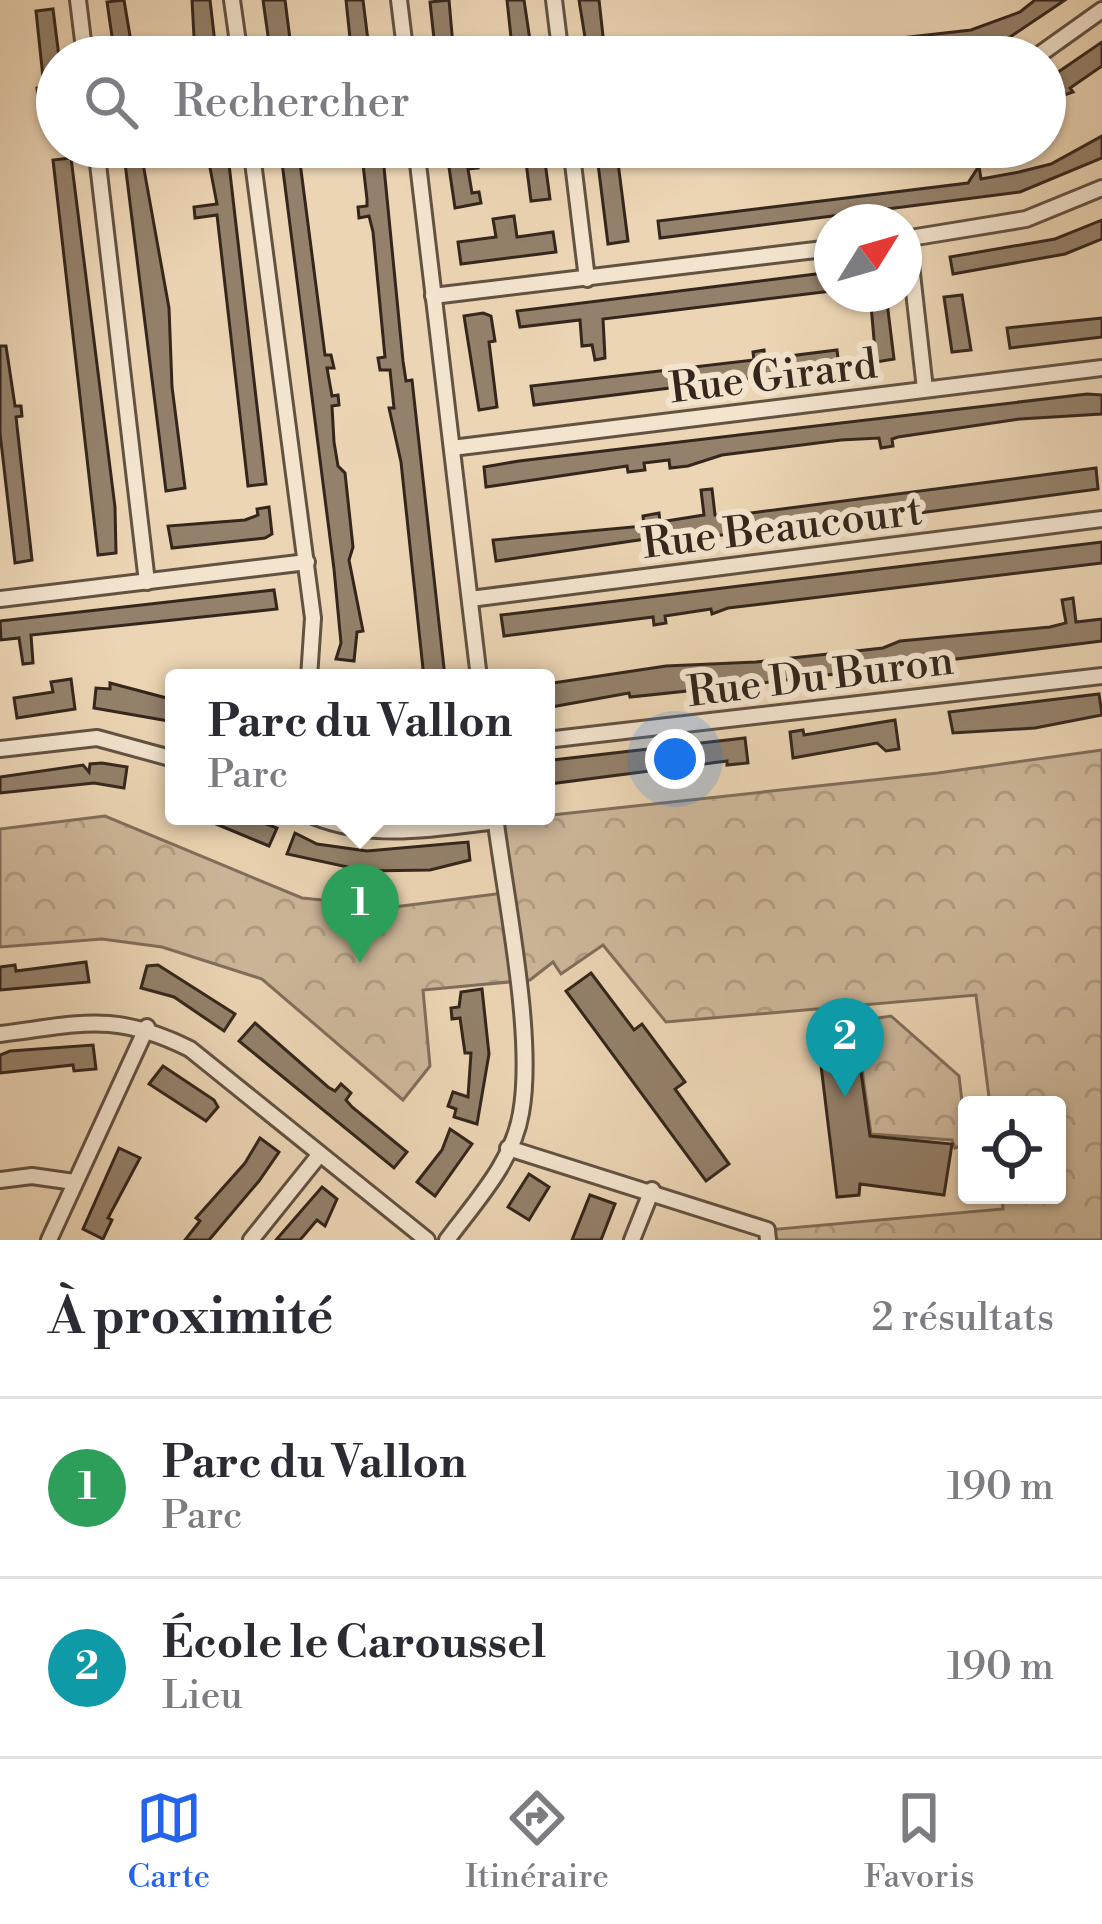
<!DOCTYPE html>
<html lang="fr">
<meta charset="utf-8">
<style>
body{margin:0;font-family:"Libre Bodoni",serif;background:#f7f7f7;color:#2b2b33}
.controls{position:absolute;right:36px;bottom:36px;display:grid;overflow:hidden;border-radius:12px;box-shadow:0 3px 9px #0004}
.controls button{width:108px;height:108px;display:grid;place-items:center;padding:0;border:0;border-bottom:3px solid #e1e1e2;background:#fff;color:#2b2b33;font:60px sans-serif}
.compass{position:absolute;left:814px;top:204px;width:108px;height:108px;border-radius:50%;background:#fff;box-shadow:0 3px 9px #0004;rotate:53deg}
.you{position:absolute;left:675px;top:759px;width:42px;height:42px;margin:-30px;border:9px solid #fff;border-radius:50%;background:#1a73e8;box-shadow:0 0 0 18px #1a73e833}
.badge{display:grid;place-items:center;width:78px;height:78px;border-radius:50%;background:#2563eb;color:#fff;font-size:39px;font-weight:700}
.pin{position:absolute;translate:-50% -99px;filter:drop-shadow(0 3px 6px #0008)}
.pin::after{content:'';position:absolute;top:63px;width:42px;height:36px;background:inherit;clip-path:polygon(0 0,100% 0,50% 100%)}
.popup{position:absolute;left:165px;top:669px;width:390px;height:156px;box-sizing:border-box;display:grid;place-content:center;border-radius:12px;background:#fff;filter:drop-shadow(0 3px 9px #0005);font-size:39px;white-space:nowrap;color:#7c7c81}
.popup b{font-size:45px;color:#2b2b33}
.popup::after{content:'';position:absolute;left:50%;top:100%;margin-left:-24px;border:24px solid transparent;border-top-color:#fff}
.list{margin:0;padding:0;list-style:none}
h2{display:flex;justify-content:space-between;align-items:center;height:156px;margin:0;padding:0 48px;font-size:51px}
h2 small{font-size:39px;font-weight:400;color:#7c7c81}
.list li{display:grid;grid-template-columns:78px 1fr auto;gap:36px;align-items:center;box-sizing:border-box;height:180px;padding:0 48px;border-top:3px solid #e1e1e2}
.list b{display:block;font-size:45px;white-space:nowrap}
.list p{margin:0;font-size:39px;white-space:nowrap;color:#7c7c81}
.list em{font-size:39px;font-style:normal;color:#7c7c81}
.icon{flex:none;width:66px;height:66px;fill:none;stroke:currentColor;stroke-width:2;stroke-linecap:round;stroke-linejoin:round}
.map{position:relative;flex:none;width:1102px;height:1240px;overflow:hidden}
.search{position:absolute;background:#fff;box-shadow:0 3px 9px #0004;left:36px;right:36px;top:36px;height:132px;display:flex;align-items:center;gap:30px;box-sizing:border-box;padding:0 42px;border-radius:66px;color:#7c7c81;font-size:45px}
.sheet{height:516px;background:#fff}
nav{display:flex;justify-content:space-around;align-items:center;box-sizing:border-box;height:168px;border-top:3px solid #e1e1e2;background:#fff;font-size:33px;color:#7c7c81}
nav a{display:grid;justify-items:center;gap:6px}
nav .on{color:#2563eb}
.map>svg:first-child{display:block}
.park{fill:url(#park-crowns);stroke:#806e5b;stroke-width:3}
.building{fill:#94816b;stroke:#34261c;stroke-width:3}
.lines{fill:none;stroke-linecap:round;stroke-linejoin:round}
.minor-casing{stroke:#625242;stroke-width:20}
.minor{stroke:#f3e4ce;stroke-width:14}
.labels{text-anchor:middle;stroke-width:12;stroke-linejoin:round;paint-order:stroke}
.street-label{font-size:42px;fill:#34261c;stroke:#f3e4ce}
</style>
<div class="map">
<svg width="1102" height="1240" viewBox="0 0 1102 1240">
<defs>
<pattern id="park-crowns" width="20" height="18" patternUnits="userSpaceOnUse" patternTransform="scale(3)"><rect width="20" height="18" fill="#cdb79a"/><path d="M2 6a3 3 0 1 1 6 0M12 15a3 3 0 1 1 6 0" fill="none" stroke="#b19d84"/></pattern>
</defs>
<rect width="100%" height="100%" fill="#ecd5b4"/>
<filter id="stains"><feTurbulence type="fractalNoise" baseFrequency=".00167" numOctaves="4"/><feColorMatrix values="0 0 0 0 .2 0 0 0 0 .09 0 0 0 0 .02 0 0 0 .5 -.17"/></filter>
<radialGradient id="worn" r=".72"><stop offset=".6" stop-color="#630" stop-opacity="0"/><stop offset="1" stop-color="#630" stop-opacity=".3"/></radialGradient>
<g class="park">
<path d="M 1102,750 L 1102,1240 L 768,1240 L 767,1230 L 1003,1209 L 1002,1195 L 1057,1195 L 1057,1105 L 990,1105 L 976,995 L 666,1022 L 603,945 L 561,974 L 553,962 L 530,980 L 423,990 L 430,1066 L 403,1100 L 262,979 L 162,947 L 102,939 L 0,947 L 0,829 L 105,816 L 302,898 L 394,907 L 504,893 L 496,821 L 938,773 Z"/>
<path d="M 891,1016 L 959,1076 L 967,1144 L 955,1148 L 952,1140 L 871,1134 L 860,1055 L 854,1055 L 851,1042 L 840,1044 L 837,1024 Z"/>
</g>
<g class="building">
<path d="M 124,0 L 133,54 L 115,57 L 107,2 Z"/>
<path d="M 192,0 L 210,0 L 216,52 L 195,55 Z"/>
<path d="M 263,0 L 285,0 L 291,47 L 287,55 L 271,57 Z"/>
<path d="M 346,0 L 363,0 L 370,57 L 352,57 Z"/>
<path d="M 449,0 L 454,57 L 436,57 L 430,2 Z"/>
<path d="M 507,0 L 524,0 L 532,54 L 513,56 Z"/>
<path d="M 579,0 L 599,0 L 605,54 L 588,56 Z"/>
<path d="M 1035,0 L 1065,0 L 1010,37 L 984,46 L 899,57 L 803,57 L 803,49 L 971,30 L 1020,12 Z"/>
<path d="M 53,9 L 59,57 L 57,104 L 40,107 L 37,88 L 44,87 L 36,11 Z"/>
<path d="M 1102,42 L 1102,66 L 1070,88 L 1073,92 L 1053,99 L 1045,81 Z"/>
<path d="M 1102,136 L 1102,158 L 1020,192 L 660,238 L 658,221 L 968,183 L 979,166 L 981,179 L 1019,172 L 1051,164 Z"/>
<path d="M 123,147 L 140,147 L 169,308 L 172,387 L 185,488 L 166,491 Z"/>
<path d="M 206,147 L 227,147 L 266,484 L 248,486 L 217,215 L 195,218 L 194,207 L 217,204 Z"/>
<path d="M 280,147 L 298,147 L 325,355 L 331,355 L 334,368 L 327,368 L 332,396 L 338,395 L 339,405 L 332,406 L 334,442 L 338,466 L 345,473 L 353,547 L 349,560 L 363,631 L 357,632 L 354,661 L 336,659 L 341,643 L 334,569 Z"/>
<path d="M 361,147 L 382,147 L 403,361 L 406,381 L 412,380 L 445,677 L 424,678 L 401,462 L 389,408 L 394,408 L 390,370 L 380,370 L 378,358 L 385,357 L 373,232 L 369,216 L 359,218 L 358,207 L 367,206 L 367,199 Z"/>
<path d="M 446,147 L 465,147 L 466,157 L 476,156 L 478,168 L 468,169 L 472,193 L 479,192 L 481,203 L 455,208 Z"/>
<path d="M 524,147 L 543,147 L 550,199 L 531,201 Z"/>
<path d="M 616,147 L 628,241 L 608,244 L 596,148 Z"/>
<path d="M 71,158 L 115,507 L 116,553 L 98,555 L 53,160 Z"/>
<path d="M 514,216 L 517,237 L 553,232 L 556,252 L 461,264 L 458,242 L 496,237 L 493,219 Z"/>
<path d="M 1102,220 L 1102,239 L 1065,254 L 953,274 L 950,257 L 1055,239 Z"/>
<path d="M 832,272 L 832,291 L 603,319 L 605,358 L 595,360 L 592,345 L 582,346 L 580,320 L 520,327 L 517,311 Z"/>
<path d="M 870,294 L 886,294 L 894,359 L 876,362 Z"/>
<path d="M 962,295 L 971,350 L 952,352 L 944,297 Z"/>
<path d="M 483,313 L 491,316 L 495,341 L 489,342 L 497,407 L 479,410 L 464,316 Z"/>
<path d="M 1102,318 L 1102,337 L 1010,348 L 1007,328 Z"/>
<path d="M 0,346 L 6,346 L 15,406 L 21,406 L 22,416 L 16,417 L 32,560 L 15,563 L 0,433 Z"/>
<path d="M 764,350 L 765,359 L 837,350 L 839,367 L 534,405 L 531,386 L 754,360 L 753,352 Z"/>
<path d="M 1087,394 L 1102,395 L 1102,414 L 1020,419 L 898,437 L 892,439 L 893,446 L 881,448 L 879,438 L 841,440 L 722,455 L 688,466 L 670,468 L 669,460 L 644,463 L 645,470 L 628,472 L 627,466 L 486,487 L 484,467 L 519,461 Z"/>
<path d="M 1096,468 L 1098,489 L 882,518 L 674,540 L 673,535 L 496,561 L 493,540 L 644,526 L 643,516 L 659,513 L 660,522 L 704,515 L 701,490 L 712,489 L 715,515 L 736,515 Z"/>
<path d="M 269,507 L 272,534 L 265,538 L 172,548 L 168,526 L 245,520 L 258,515 L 257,509 Z"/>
<path d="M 1102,542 L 1102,563 L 728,608 L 712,614 L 711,609 L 665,616 L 666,623 L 654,625 L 653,617 L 504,636 L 501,615 Z"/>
<path d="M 274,590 L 277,609 L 31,635 L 33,663 L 23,664 L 19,638 L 1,640 L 0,621 Z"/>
<path d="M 1073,598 L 1076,622 L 1102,619 L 1102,641 L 754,684 L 630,697 L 629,693 L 546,708 L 546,684 L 666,666 L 756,662 L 883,648 L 900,641 L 1050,627 L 1066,623 L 1062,600 Z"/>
<path d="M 71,679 L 75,709 L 17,718 L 14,698 L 53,692 L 51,682 Z"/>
<path d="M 110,683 L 174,700 L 174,722 L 94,708 L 96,688 L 110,689 Z"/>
<path d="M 1099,694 L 1102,715 L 1035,728 L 953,733 L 949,712 Z"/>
<path d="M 895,720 L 899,749 L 886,751 L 877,743 L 793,758 L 790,732 L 803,730 L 804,735 Z"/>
<path d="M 745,738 L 748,763 L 727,765 L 727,761 L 549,784 L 546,764 L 553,760 Z"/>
<path d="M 102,763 L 127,767 L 124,788 L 94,783 L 0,793 L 0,777 L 83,765 L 89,772 L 90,764 Z"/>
<path d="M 197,816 L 245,816 L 277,828 L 269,846 Z"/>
<path d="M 295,833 L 317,844 L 367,851 L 468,842 L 470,860 L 430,870 L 366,871 L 287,854 Z"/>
<path d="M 86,962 L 89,982 L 0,990 L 0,967 L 15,965 L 16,971 Z"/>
<path d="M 158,965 L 235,1014 L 224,1031 L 174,997 L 141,988 L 147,966 Z"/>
<path d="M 591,973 L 634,1030 L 642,1024 L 685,1082 L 675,1089 L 729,1164 L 706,1181 L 566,991 Z"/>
<path d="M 482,989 L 489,1054 L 477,1124 L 454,1117 L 456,1109 L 448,1106 L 453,1092 L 468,1097 L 471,1053 L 465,1053 L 460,1018 L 452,1019 L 451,1008 L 459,1007 L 461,992 Z"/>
<path d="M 255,1023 L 328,1087 L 335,1091 L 341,1084 L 351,1093 L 346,1100 L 352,1107 L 407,1152 L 394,1168 L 239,1041 Z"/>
<path d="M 93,1045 L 96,1069 L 74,1071 L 73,1065 L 0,1073 L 0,1055 L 10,1051 Z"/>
<path d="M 850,1045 L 853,1059 L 859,1058 L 870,1136 L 952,1144 L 944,1195 L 860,1184 L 859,1195 L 837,1197 L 819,1049 Z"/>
<path d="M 163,1066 L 214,1100 L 218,1107 L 206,1121 L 149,1084 Z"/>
<path d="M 450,1129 L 472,1144 L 435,1196 L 417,1182 L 442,1150 Z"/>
<path d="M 260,1138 L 279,1152 L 259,1181 L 209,1240 L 185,1240 L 200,1221 L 196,1218 L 245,1163 Z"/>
<path d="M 119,1148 L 140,1158 L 108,1218 L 112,1220 L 103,1239 L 83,1229 Z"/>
<path d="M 529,1174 L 549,1187 L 529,1220 L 508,1207 Z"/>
<path d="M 322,1187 L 337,1199 L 325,1226 L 317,1220 L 300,1240 L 276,1240 Z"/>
<path d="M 590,1195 L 615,1204 L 601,1240 L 572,1240 Z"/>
</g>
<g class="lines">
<g class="minor-casing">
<g id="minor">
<path d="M 78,0 L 85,57"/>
<path d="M 232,0 L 240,57"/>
<path d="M 399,0 L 406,57"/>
<path d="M 554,0 L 561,57"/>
<path d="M 1036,57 L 1102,10"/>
<path d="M 96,147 L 147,582"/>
<path d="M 251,147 L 313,618 L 309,678"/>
<path d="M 416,147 L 479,678"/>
<path d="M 571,147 L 587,279"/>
<path d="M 908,238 L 925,389"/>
<path d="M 904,239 L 1026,219 L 1102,188"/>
<path d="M 433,296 L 832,248"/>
<path d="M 452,448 L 1102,368"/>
<path d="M 0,599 L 307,562"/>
<path d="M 470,599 L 1102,519"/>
<path d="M 546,740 L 1102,676"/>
<path d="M 0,749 L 97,738 L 174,759"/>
<path d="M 313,816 C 372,840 433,829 496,821"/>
<path d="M 0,1034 C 81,1024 114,1011 190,1049 L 427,1240"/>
<path d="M 508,1148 L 767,1230 L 768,1240"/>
<path d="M 0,1180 L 32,1176 L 74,1182"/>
<path d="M 49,1240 L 147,1027"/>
<path d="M 251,1240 L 320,1154"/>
<path d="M 447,1240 C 476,1201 513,1162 521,1113 C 535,1036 505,897 495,816"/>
<path d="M 632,1240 L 652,1190"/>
</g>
</g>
<use href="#minor" class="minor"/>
</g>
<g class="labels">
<g class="street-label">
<text transform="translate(773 375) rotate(-7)" y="15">Rue Girard</text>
<text transform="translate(782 526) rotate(-7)" y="15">Rue Beaucourt</text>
<text transform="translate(820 675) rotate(-7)" y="15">Rue Du Buron</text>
</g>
</g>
<rect width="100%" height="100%" filter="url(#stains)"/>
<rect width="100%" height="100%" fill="url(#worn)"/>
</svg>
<div class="controls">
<button><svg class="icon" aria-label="locate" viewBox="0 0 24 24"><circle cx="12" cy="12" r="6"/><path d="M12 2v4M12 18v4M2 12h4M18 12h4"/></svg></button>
</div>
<svg class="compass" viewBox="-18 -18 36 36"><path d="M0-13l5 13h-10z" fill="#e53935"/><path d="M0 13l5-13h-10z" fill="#7c7c81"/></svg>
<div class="you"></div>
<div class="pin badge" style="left:360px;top:963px;background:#2e9e5b">1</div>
<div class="popup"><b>Parc du Vallon</b>Parc</div>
<div class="pin badge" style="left:845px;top:1097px;background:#0f9aa8">2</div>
<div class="search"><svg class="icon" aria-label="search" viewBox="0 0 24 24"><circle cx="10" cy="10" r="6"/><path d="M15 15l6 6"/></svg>Rechercher</div>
</div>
<section class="sheet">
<h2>À proximité<small>2 résultats</small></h2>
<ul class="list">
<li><span class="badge" style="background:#2e9e5b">1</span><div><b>Parc du Vallon</b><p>Parc</p></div><em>190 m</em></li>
<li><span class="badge" style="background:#0f9aa8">2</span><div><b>École le Caroussel</b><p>Lieu</p></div><em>190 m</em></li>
</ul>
</section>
<nav>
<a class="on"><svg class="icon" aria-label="map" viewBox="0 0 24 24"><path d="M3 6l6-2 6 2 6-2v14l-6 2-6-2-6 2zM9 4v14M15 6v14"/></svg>Carte</a>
<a><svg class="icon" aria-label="directions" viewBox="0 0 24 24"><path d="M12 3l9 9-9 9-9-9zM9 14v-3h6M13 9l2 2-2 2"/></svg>Itinéraire</a>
<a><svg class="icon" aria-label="saved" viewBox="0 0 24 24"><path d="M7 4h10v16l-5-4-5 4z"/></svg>Favoris</a>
</nav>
